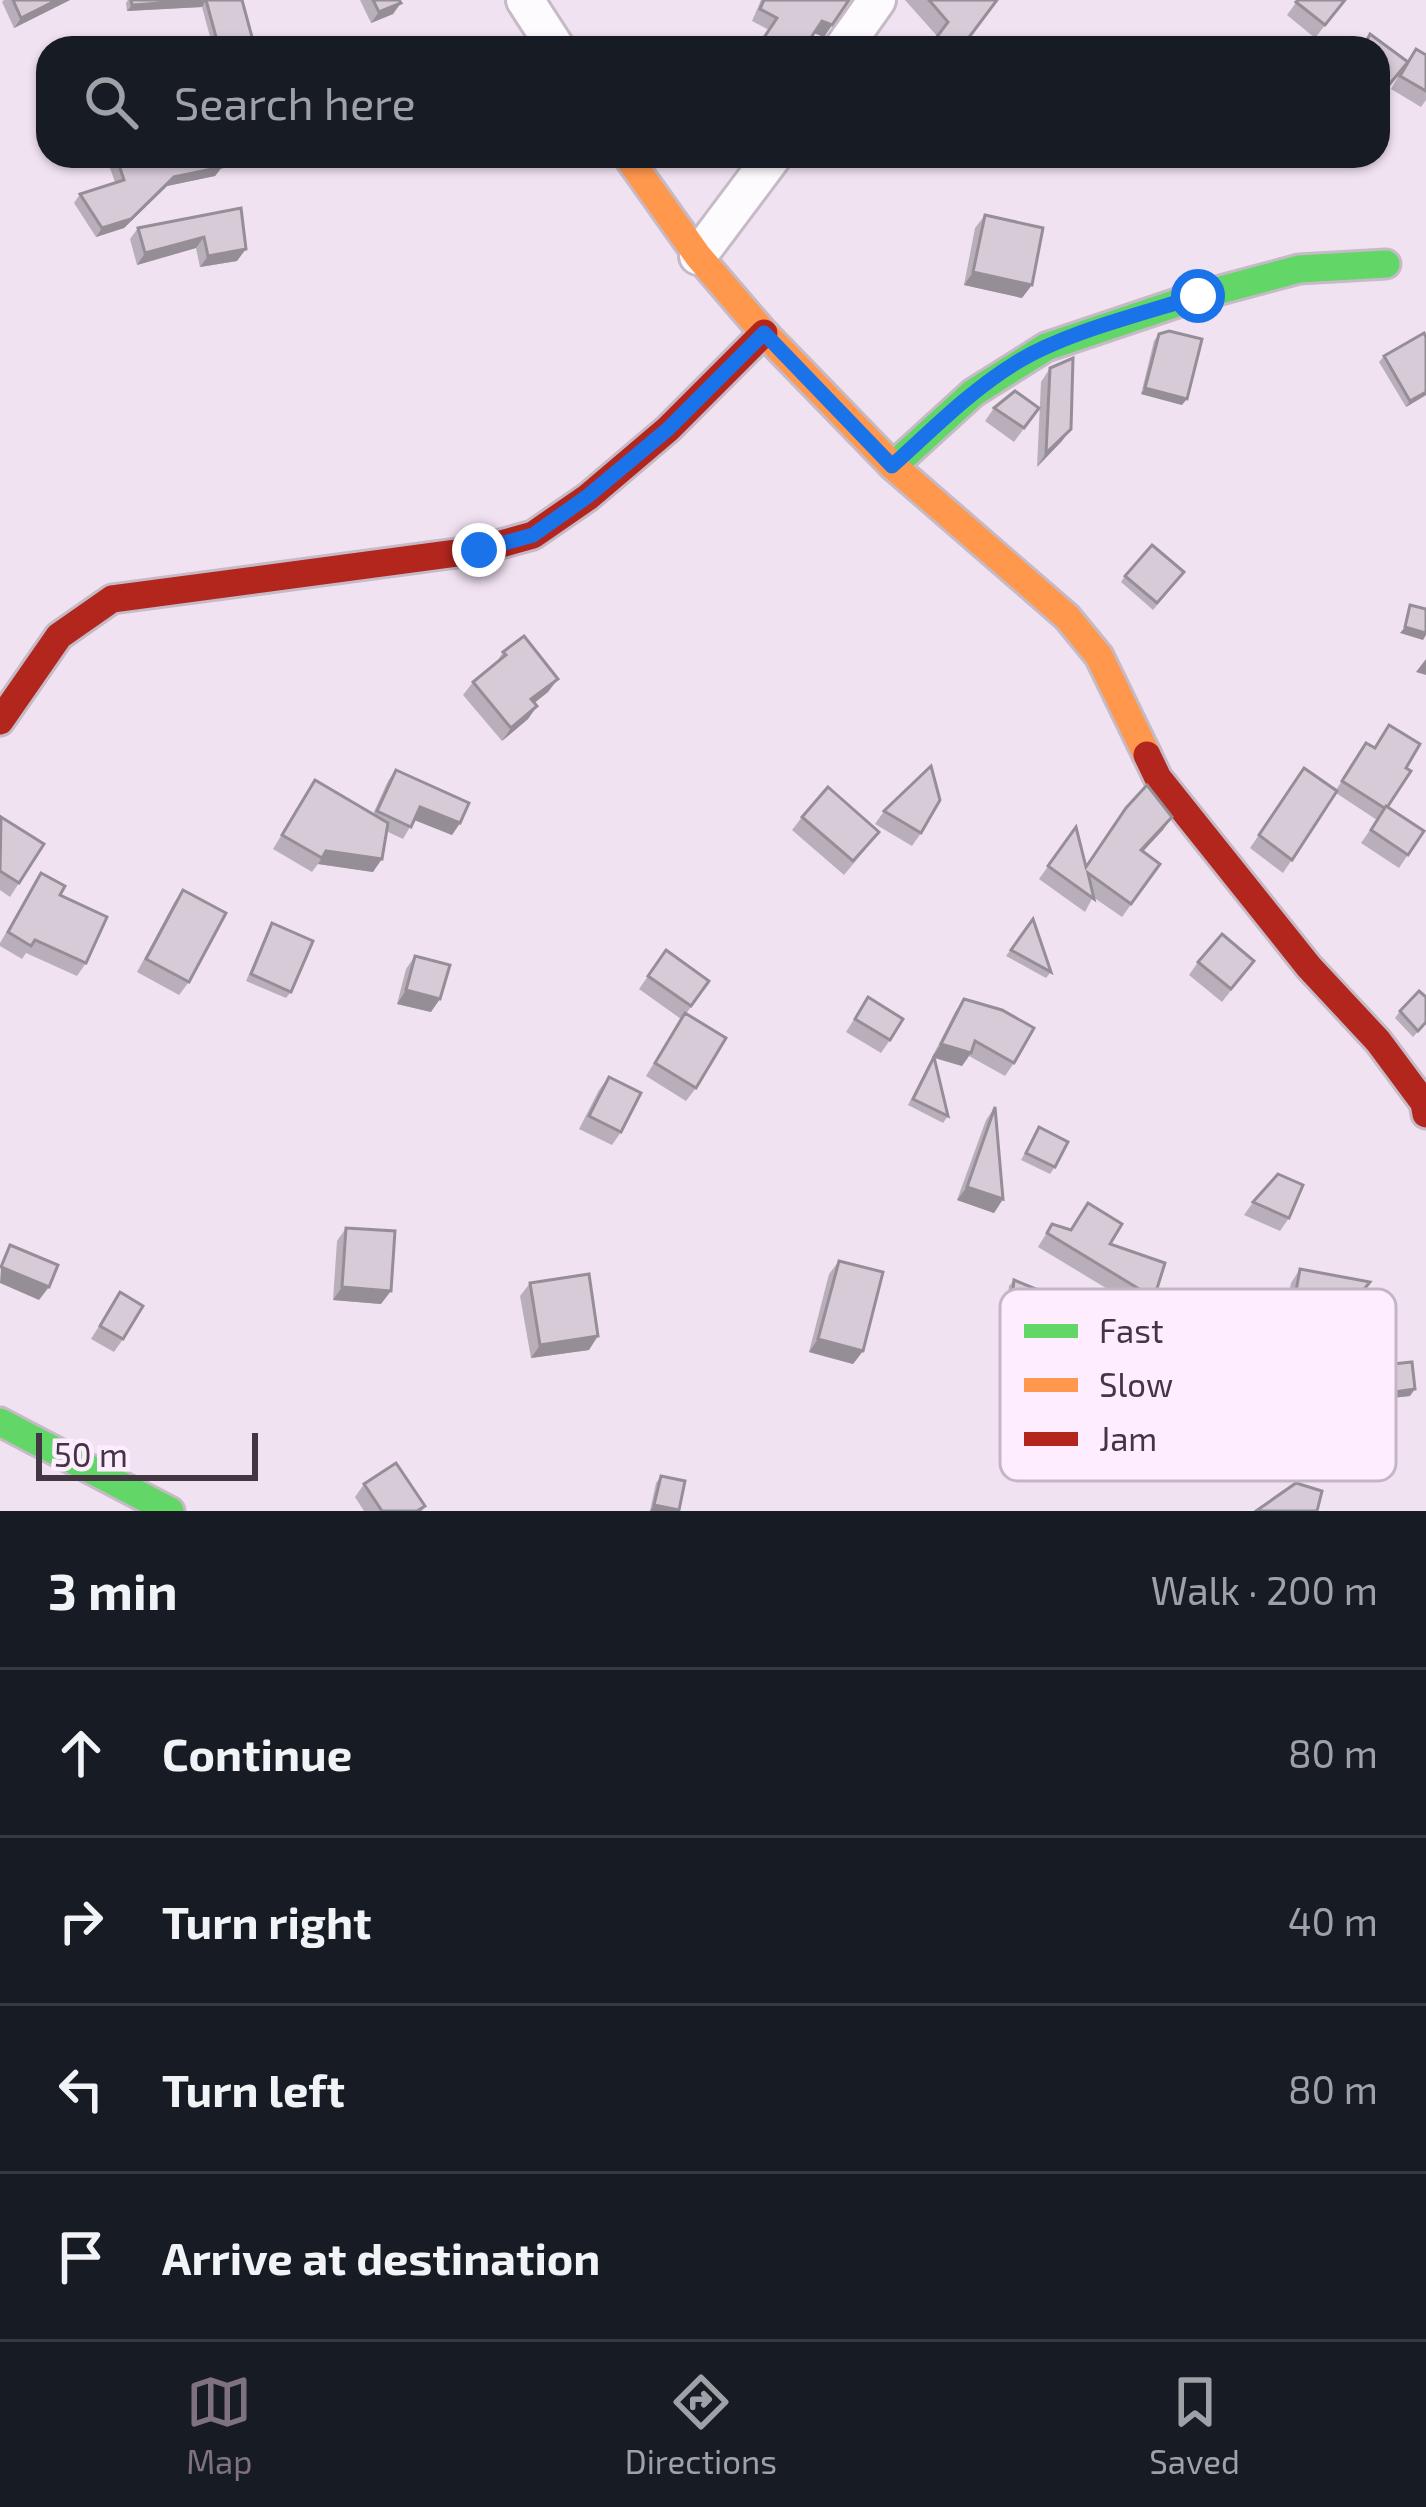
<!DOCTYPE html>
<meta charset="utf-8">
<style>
body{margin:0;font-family:"Exo 2",sans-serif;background:#20242c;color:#f1f3f6}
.scale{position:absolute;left:36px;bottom:30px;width:222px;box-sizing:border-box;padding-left:12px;border:6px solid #413642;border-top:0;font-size:33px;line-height:42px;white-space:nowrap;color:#413642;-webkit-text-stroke:9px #feedfe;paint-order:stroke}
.stop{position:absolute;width:36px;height:36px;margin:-27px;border:9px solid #1a73e8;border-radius:50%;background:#fff}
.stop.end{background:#1a73e8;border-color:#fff;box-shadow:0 3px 12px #0008}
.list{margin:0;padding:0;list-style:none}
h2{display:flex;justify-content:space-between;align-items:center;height:156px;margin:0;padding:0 48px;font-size:51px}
h2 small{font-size:39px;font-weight:400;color:#9ea1a6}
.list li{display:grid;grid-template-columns:78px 1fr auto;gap:36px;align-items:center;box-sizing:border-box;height:168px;padding:0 48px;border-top:3px solid #363941}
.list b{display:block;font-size:45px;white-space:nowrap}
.list em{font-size:39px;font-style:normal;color:#9ea1a6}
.icon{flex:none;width:66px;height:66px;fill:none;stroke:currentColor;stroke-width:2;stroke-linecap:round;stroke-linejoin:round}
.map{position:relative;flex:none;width:1426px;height:1511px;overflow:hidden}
.search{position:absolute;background:#171b24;box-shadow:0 3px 9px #0004;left:36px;right:36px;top:36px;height:132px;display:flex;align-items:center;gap:30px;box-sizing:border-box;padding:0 42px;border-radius:36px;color:#9ea1a6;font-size:45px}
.sheet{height:828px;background:#171b24}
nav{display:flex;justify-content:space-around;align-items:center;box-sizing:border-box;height:168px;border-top:3px solid #363941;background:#171b24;font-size:33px;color:#9ea1a6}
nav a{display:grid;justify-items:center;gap:6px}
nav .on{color:#7f7280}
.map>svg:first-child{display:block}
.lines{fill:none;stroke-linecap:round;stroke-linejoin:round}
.street-casing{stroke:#c6bac6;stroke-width:42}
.fast-casing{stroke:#c6bac6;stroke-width:33}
.slow-casing{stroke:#c6bac6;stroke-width:33}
.jam-casing{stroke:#c6bac6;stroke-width:33}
.street{stroke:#fdfbfd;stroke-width:36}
.fast{stroke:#63d668;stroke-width:27}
.slow{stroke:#ff974d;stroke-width:27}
.jam{stroke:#b3261e;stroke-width:27}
.wall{fill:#b9afba}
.shaded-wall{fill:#968e97}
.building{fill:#d7cbd8;stroke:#968e97;stroke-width:3}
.route{stroke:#1a73e8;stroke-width:15}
.key{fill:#feedfe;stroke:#c5b6c6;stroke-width:3}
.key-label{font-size:33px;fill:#413642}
</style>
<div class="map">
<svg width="1426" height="1511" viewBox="0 0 1426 1511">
<rect width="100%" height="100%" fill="#f1e2f2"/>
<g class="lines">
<g class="street-casing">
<g id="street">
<path d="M 525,0 L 556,48"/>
<path d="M 843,48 L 877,0"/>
<path d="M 698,256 L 773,156"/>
</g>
</g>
<g class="fast-casing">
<g id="fast">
<path d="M 893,466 L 973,393 L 1046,347 L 1198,296 L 1299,269 L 1386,264"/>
<path d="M 0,1422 L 170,1511"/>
</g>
</g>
<g class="slow-casing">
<path id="slow" d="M 627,156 L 698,256 L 764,333 L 893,466 L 1067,617 L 1099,656 L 1147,755"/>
</g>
<g class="jam-casing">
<g id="jam">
<path d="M 0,721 L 59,636 L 112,599 L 479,550 L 533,535 L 588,497 L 668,429 L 764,333"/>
<path d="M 1147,755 L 1158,778 L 1309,967 L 1378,1041 L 1424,1103 L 1426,1114"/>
</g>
</g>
<use href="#street" class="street"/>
<use href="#fast" class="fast"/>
<use href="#slow" class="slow"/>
<use href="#jam" class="jam"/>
</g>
<g class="wall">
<path d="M 4,0 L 70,0 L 14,28 L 2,2 Z"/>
<path d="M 128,0 L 237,0 L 255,48 L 213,48 L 202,7 L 127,11 L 126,3 Z"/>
<path d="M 360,0 L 399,0 L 393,14 L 371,23 Z"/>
<path d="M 761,0 L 849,0 L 824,37 L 814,33 L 804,48 L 757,48 L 769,30 L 752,21 Z"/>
<path d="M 905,0 L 997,0 L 961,48 L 929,48 L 937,36 Z"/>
<path d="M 1298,0 L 1345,0 L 1315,38 L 1287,15 Z"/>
<path d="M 1370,34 L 1407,61 L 1416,49 L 1426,55 L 1426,100 L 1421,107 L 1391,89 L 1399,75 L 1378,100 L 1378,48 L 1360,48 Z"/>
<path d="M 111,156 L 217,156 L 222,167 L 215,176 L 167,186 L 124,228 L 96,237 L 74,203 L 80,194 L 115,182 L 107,160 Z"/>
<path d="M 241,208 L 237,261 L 200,267 L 196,248 L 137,265 L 130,239 L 138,228 Z"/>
<path d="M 985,215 L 1022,298 L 964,285 L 975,228 Z"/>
<path d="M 1159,334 L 1182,405 L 1141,394 L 1154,341 Z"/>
<path d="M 1426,337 L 1426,395 L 1406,407 L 1379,362 L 1384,356 Z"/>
<path d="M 1050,368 L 1071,429 L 1061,442 L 1037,467 L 1041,382 Z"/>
<path d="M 994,408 L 1039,408 L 1014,442 L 985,421 Z"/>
<path d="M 1184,572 L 1153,610 L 1121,582 L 1125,576 Z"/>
<path d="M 503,652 L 548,692 L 534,703 L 537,706 L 528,719 L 502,741 L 463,695 L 473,682 L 496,663 Z"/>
<path d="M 1366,743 L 1406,768 L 1387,807 L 1424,831 L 1399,868 L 1361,843 L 1377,820 L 1336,793 L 1283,873 L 1250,848 L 1304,768 L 1336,790 Z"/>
<path d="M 396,770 L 460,823 L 452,835 L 414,820 L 403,839 L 386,831 L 373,872 L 318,864 L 312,872 L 273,849 L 315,780 L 373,814 L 388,781 Z"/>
<path d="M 884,811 L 921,833 L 912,846 L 875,824 Z"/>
<path d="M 802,817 L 869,845 L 844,875 L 792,830 Z"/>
<path d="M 1172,817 L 1143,852 L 1160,864 L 1122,917 L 1093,897 L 1085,912 L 1039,879 L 1076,827 L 1086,867 Z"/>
<path d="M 0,818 L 44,844 L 10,897 L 0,890 Z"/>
<path d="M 41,873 L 60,895 L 86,963 L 77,976 L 26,953 L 22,959 L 0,946 L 0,943 Z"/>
<path d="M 183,890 L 189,982 L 179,995 L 137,972 L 174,903 Z"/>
<path d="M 1033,919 L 1051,972 L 1046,978 L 1006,956 Z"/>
<path d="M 272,923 L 291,992 L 286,998 L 246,981 L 268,930 Z"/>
<path d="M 666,950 L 709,981 L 686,1014 L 696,1088 L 686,1101 L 646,1076 L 681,1019 L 639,989 Z"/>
<path d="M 415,956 L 431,1012 L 397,1004 L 406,969 Z"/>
<path d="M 1254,961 L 1222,1002 L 1189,975 L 1198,962 Z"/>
<path d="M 868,997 L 890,1040 L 881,1053 L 846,1032 Z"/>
<path d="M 964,999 L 1014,1063 L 1005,1076 L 969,1056 L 962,1066 L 934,1058 L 948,1116 L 943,1123 L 908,1105 L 955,1012 Z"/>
<path d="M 1400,1011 L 1426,1023 L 1413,1037 L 1395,1018 Z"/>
<path d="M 609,1077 L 621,1132 L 612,1145 L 579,1129 L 599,1090 Z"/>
<path d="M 995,1107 L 1003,1199 L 994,1213 L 957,1200 L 986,1120 Z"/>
<path d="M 1039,1127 L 1055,1167 L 1050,1174 L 1021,1160 Z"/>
<path d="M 1253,1202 L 1289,1218 L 1280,1231 L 1244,1215 Z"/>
<path d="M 1088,1203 L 1110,1244 L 1154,1298 L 1144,1311 L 1038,1247 L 1052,1224 L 1070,1230 Z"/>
<path d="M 346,1228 L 381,1304 L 333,1300 L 337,1241 Z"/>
<path d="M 839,1261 L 863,1351 L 853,1364 L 809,1352 L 829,1274 Z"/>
<path d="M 1300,1269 L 1370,1282 L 1320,1345 L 1281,1338 L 1291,1283 Z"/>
<path d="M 1014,1280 L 1031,1317 L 1026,1324 L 1006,1315 L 1009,1286 Z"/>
<path d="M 530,1283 L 589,1350 L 531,1358 L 520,1296 Z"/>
<path d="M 120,1292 L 123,1339 L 114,1352 L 91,1339 Z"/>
<path d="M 1156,1357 L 1163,1427 L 1139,1423 L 1146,1370 Z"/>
<path d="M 1383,1365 L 1410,1396 L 1382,1399 L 1379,1372 Z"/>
<path d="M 1307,1394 L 1359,1449 L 1350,1462 L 1295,1459 L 1298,1408 Z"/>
<path d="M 1076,1426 L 1084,1462 L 1079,1468 L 1059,1457 Z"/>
<path d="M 661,1476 L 678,1511 L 650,1511 L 656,1483 Z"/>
<path d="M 364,1484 L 425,1506 L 422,1511 L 364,1511 L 355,1497 Z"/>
</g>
<g class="shaded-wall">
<path d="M 57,0 L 70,0 L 14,28 L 21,18 Z"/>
<path d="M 206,0 L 202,7 L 127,11 L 132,5 Z"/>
<path d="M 401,3 L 393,14 L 371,23 L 379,12 Z"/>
<path d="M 822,21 L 832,25 L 824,37 L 814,33 Z"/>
<path d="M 222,167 L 215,176 L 167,186 L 124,228 L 96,237 L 102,228 L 174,177 Z"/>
<path d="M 204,237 L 196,248 L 137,265 L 145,253 Z"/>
<path d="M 246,249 L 237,261 L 200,267 L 208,256 Z"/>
<path d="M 973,272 L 1032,285 L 1022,298 L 964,285 Z"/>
<path d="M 1145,388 L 1187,399 L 1182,405 L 1141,394 Z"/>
<path d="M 1426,392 L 1426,395 L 1406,407 L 1410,401 Z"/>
<path d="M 1071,429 L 1061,442 L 1037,467 L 1046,453 Z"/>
<path d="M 1405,627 L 1426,633 L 1426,635 L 1423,640 L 1400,633 Z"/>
<path d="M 1426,659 L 1426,675 L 1416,672 Z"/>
<path d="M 558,679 L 548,692 L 522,713 L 531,699 Z"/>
<path d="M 537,706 L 528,719 L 502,741 L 511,728 Z"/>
<path d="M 420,807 L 460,823 L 452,835 L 412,819 Z"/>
<path d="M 1172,817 L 1163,830 L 1132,863 L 1141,850 Z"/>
<path d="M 326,851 L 382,859 L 373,872 L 318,864 Z"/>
<path d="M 406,990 L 440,999 L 431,1012 L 397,1004 Z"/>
<path d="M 941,1044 L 971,1053 L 962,1066 L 932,1057 Z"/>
<path d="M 967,1187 L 1003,1199 L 994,1213 L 957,1200 Z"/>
<path d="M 1,1267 L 49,1287 L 39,1300 L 0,1283 Z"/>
<path d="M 1370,1282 L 1320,1345 L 1281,1338 L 1290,1325 Z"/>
<path d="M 342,1287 L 391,1291 L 381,1304 L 333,1300 Z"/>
<path d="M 598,1336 L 589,1350 L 531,1358 L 540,1345 Z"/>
<path d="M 818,1339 L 863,1351 L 853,1364 L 809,1352 Z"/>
<path d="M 1415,1389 L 1410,1396 L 1382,1399 L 1387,1393 Z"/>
<path d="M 1148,1409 L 1173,1414 L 1163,1427 L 1139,1423 Z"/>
<path d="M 1304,1446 L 1359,1449 L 1350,1462 L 1295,1459 Z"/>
<path d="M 654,1505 L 678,1511 L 650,1511 Z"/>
</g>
<g class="building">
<path d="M 13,0 L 57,0 L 21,18 Z"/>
<path d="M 131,0 L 205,0 L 132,5 Z"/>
<path d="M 206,0 L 242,0 L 255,48 L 219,48 Z"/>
<path d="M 373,0 L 399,0 L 401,3 L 379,12 Z"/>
<path d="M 764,0 L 849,0 L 832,25 L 822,21 L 804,48 L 770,48 L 761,42 L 777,18 L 760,9 Z"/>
<path d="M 929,0 L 997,0 L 961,48 L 933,48 L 930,46 L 948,22 Z"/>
<path d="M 1298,0 L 1345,0 L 1325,25 L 1296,2 Z"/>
<path d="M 1370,34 L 1408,62 L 1387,87 L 1378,81 L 1378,48 L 1363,48 Z"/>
<path d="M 1015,38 L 1031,48 L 1009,48 Z"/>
<path d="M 1416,49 L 1426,55 L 1426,91 L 1400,76 Z"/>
<path d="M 116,156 L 217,156 L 222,167 L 174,177 L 131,219 L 102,228 L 80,194 L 124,180 Z"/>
<path d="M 241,208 L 246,249 L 208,256 L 204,237 L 145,253 L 138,228 Z"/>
<path d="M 985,215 L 1043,228 L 1032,285 L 973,272 Z"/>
<path d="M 1169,331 L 1202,339 L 1187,399 L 1145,388 L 1159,334 Z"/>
<path d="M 1424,333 L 1426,337 L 1426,392 L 1410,401 L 1384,356 Z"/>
<path d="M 1073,358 L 1071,429 L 1046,453 L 1050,368 Z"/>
<path d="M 1015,391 L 1039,408 L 1024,428 L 994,408 Z"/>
<path d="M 1152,545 L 1184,572 L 1157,603 L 1125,576 Z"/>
<path d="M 1410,605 L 1426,609 L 1426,633 L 1405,627 Z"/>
<path d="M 524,636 L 558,679 L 531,699 L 537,706 L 511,728 L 473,682 L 506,655 L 503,652 Z"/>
<path d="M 1389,725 L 1420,744 L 1406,768 L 1411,771 L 1386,809 L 1342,781 L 1366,743 L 1375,748 Z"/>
<path d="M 931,766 L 940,800 L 921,833 L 884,811 Z"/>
<path d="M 1304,768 L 1337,791 L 1292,860 L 1259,835 Z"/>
<path d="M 396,770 L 469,803 L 460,823 L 420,807 L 411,827 L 377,811 Z"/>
<path d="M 315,780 L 388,823 L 382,859 L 326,851 L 322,858 L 282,835 Z"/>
<path d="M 1147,785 L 1172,817 L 1141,850 L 1160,864 L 1131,904 L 1088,873 L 1094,899 L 1048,866 L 1076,827 L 1086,867 L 1126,808 Z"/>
<path d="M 828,787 L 879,832 L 853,861 L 802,817 Z"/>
<path d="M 1386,806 L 1424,831 L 1408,855 L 1371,830 Z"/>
<path d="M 1,817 L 44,844 L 19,883 L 0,871 Z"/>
<path d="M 41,873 L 65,886 L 60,895 L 107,917 L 86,963 L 35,940 L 31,946 L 8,932 Z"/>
<path d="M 183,890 L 226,913 L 189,982 L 146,959 Z"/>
<path d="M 1033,919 L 1051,972 L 1011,950 Z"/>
<path d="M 272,923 L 313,941 L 291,992 L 251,974 Z"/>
<path d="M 1222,934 L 1254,961 L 1231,989 L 1198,962 Z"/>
<path d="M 666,950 L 709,981 L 691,1006 L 648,976 Z"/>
<path d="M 415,956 L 450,965 L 440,999 L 406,990 Z"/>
<path d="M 1419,991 L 1426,997 L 1426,1022 L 1418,1031 L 1400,1011 Z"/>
<path d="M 868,997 L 903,1019 L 890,1040 L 855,1019 Z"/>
<path d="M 964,999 L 1002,1010 L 1034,1028 L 1014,1063 L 975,1041 L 971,1053 L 941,1044 Z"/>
<path d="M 685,1013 L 726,1038 L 696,1088 L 655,1063 Z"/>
<path d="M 934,1057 L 948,1116 L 913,1099 Z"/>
<path d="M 609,1077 L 641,1093 L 621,1132 L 589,1116 Z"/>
<path d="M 995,1107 L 1003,1199 L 967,1187 Z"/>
<path d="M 1039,1127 L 1068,1142 L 1055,1167 L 1026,1153 Z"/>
<path d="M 1278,1174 L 1303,1185 L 1289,1218 L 1253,1202 Z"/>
<path d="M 1088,1203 L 1122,1224 L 1110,1244 L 1165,1263 L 1154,1298 L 1047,1233 L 1052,1224 L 1071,1230 Z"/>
<path d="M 346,1228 L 395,1231 L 391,1291 L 342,1287 Z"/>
<path d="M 10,1245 L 58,1265 L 49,1287 L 1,1267 Z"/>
<path d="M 839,1261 L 883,1272 L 863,1351 L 818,1339 Z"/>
<path d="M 1300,1269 L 1370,1282 L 1329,1332 L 1290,1325 Z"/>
<path d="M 589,1274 L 598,1336 L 540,1345 L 530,1283 Z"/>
<path d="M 1014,1280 L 1041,1291 L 1031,1317 L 1011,1308 Z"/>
<path d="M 120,1292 L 143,1306 L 123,1339 L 100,1326 Z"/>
<path d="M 1412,1362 L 1415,1389 L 1387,1393 L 1383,1365 Z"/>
<path d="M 396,1463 L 425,1506 L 417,1511 L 382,1511 L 364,1484 Z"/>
<path d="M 661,1476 L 685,1481 L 679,1510 L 654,1505 Z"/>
<path d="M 1296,1483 L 1322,1491 L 1317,1511 L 1256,1511 Z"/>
</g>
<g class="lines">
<path class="route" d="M 479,550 L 533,535 L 588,496 L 668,429 L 764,333 L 892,466 C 932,430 969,392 1014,364 C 1062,333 1142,314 1198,296"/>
</g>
<rect x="1000" y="1289" width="396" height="192" rx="18" class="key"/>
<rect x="1024" y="1324" width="54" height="14" fill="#63d668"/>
<rect x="1024" y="1378" width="54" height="14" fill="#ff974d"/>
<rect x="1024" y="1432" width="54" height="14" fill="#b3261e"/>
<g class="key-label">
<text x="1099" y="1343">Fast</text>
<text x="1099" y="1397">Slow</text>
<text x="1099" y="1451">Jam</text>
</g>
</svg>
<div class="scale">50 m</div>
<div class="stop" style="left:1198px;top:296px"></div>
<div class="stop end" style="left:479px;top:550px"></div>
<div class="search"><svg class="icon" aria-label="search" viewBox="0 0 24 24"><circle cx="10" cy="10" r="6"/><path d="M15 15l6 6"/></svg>Search here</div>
</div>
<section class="sheet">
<h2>3 min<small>Walk · 200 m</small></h2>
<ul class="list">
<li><svg class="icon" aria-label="ahead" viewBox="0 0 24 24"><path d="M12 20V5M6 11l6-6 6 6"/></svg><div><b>Continue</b></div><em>80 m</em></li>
<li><svg class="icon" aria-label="right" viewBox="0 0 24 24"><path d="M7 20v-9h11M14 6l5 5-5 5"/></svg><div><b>Turn right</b></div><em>40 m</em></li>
<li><svg class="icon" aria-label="left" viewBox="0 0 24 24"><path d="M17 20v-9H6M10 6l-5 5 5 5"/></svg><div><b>Turn left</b></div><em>80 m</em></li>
<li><svg class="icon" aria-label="arrive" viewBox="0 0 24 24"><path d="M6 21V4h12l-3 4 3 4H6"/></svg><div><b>Arrive at destination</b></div></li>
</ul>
</section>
<nav>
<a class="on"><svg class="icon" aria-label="map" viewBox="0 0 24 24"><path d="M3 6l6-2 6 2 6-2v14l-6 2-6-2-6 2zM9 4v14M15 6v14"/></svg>Map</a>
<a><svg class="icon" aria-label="directions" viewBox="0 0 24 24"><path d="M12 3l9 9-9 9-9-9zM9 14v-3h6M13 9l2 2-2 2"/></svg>Directions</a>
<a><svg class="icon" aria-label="saved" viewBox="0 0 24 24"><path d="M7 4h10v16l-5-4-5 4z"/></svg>Saved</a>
</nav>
